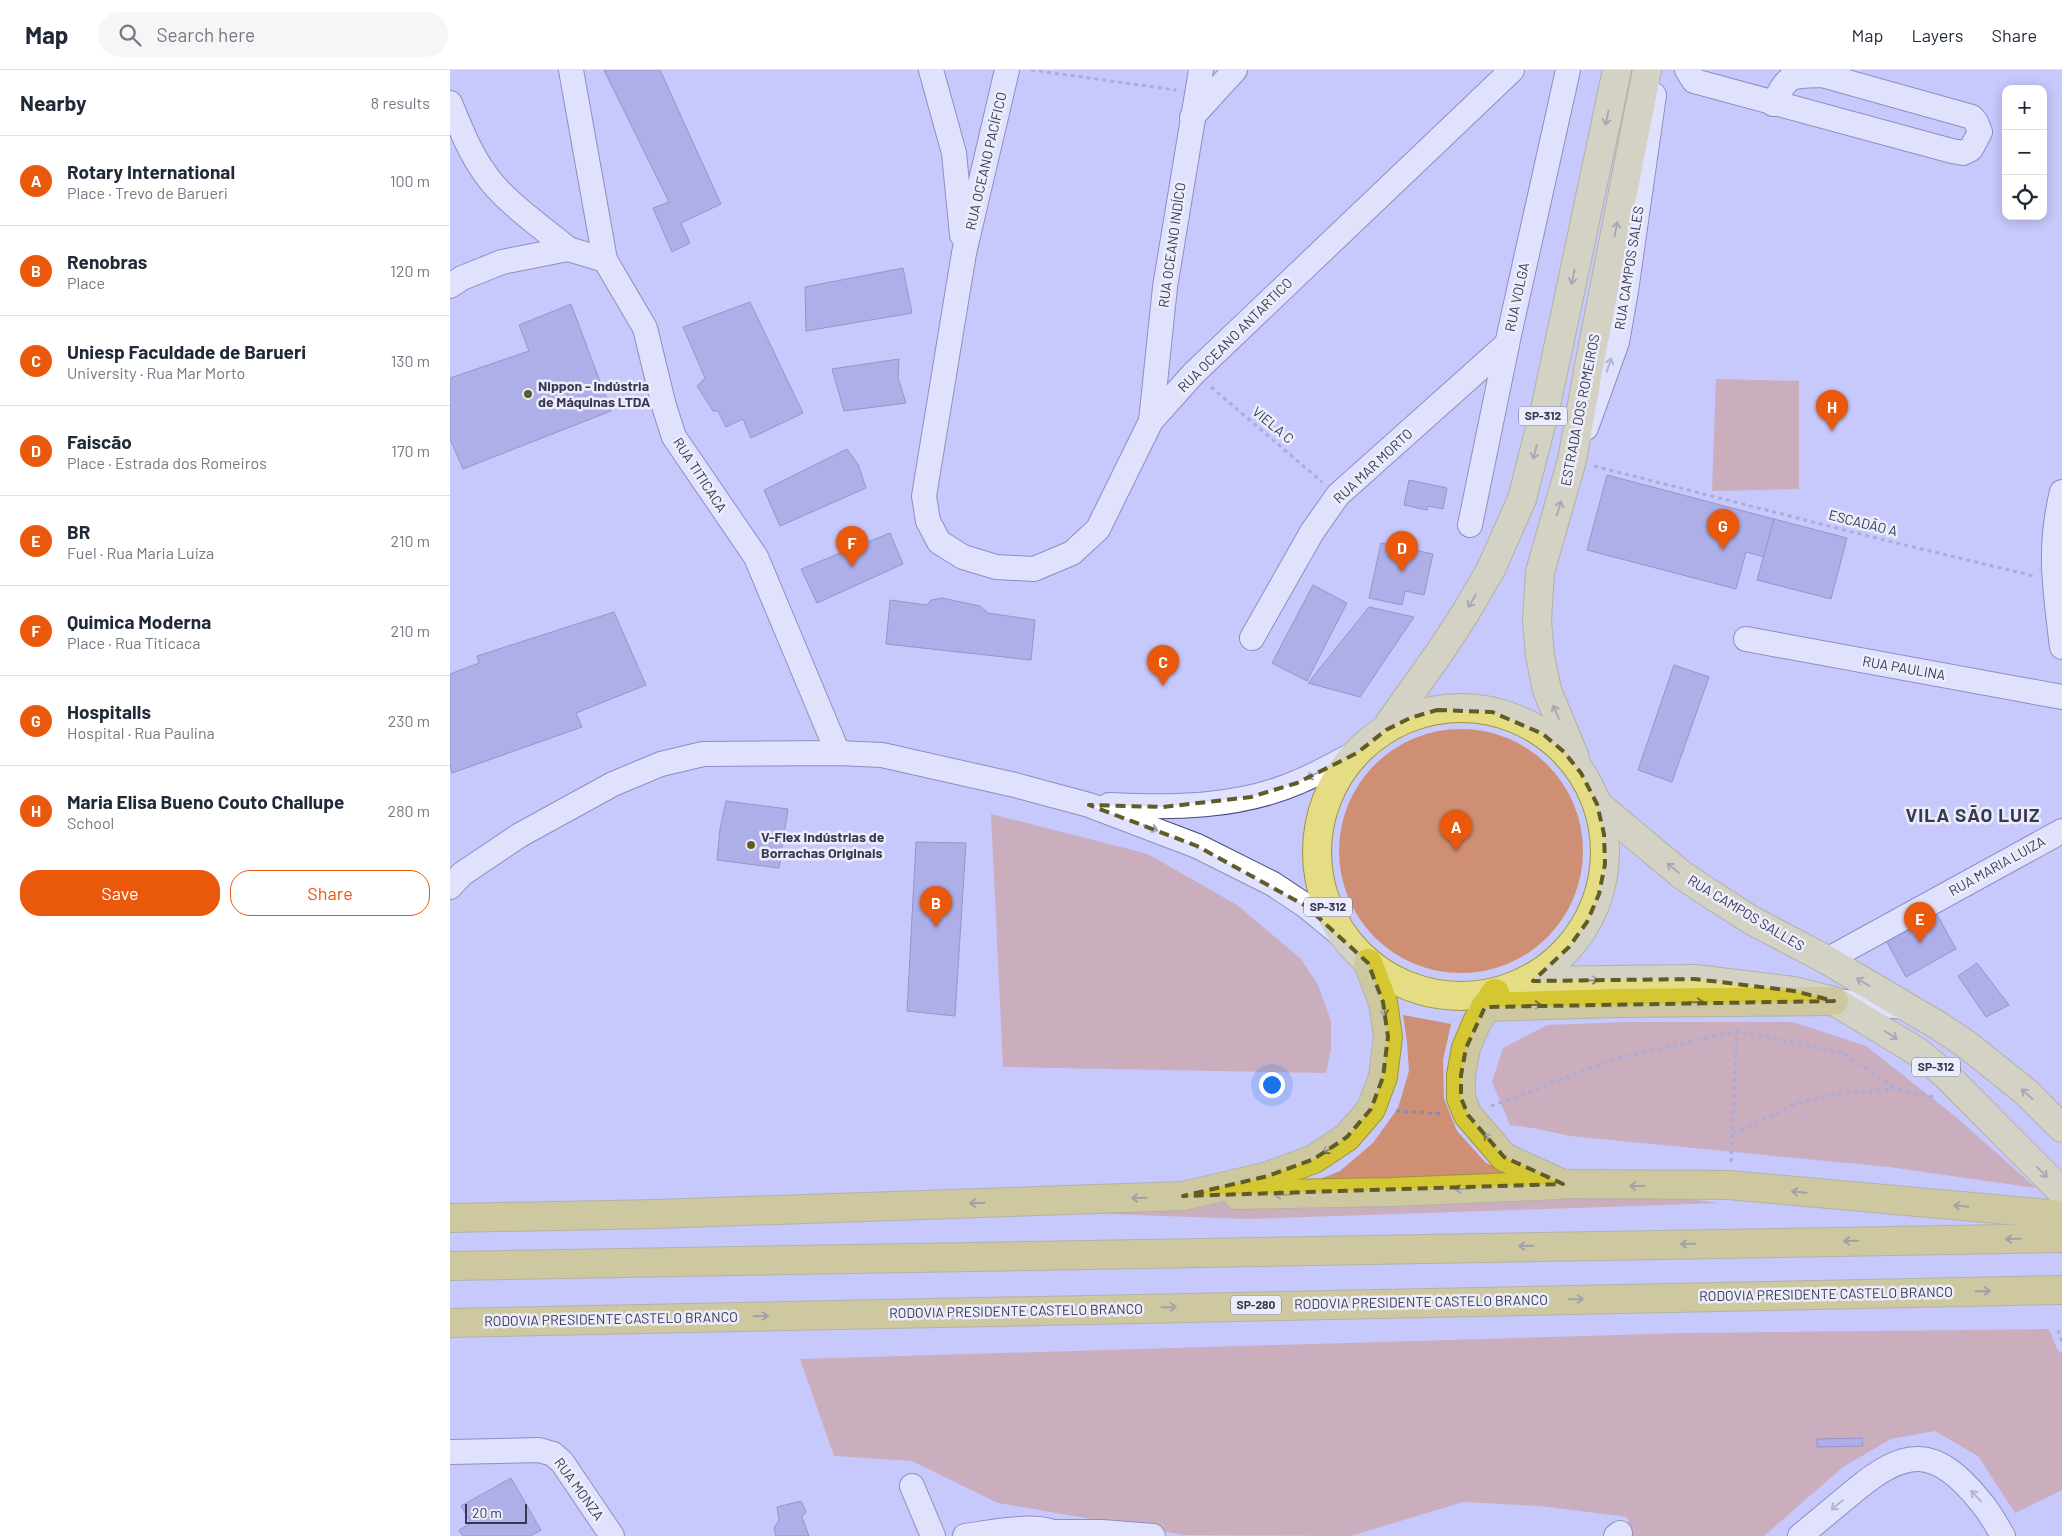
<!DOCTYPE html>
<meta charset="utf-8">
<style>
body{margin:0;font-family:Barlow,sans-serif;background:#f6f6f7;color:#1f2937}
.controls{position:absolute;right:15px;top:15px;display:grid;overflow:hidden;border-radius:10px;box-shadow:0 2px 12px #0003}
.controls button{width:45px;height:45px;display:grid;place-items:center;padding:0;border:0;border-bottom:1px solid #e0e1e3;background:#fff;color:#1f2937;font:25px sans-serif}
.scale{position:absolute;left:15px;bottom:12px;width:62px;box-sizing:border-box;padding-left:5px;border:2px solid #383852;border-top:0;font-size:14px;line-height:18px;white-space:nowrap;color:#383852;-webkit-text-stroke:4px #ecedfa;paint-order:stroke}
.you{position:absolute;left:821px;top:1014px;width:18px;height:18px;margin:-12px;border:4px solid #fff;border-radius:50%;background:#1a73e8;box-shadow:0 0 0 8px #1a73e833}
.badge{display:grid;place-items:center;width:32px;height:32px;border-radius:50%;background:#ea580c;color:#fff;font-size:16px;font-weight:700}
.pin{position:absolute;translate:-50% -41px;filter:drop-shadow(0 1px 2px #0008)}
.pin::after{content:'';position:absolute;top:26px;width:18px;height:15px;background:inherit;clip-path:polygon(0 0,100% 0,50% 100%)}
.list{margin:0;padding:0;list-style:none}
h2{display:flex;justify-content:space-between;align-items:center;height:65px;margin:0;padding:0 20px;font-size:21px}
h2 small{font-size:16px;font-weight:400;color:#747a83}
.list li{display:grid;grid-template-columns:32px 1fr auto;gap:15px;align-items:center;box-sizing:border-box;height:90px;padding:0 20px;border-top:1px solid #e0e1e3}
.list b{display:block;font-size:19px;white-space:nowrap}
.list p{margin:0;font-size:16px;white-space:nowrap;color:#747a83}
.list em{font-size:16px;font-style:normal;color:#747a83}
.actions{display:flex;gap:10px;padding:15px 20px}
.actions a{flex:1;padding:11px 0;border:1px solid #ea580c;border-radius:20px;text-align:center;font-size:18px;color:#ea580c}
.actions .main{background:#ea580c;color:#fff}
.icon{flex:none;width:28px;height:28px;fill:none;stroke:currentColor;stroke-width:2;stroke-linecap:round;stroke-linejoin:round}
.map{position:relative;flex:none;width:1612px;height:1466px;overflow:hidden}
header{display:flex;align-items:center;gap:30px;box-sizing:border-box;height:70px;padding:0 25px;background:#fff;border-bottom:1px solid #e0e1e3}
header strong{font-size:24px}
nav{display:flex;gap:28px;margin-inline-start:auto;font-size:18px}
.search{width:350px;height:45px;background:#f6f6f7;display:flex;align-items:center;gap:12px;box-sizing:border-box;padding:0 18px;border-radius:28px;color:#747a83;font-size:19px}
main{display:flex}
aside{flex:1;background:#fff}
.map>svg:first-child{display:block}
.green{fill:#ce8f74}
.building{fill:#908fd1;stroke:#59578f}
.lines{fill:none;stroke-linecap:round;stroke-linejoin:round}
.minor-casing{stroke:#4a477e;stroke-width:26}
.major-casing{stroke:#9d953d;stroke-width:30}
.highway-casing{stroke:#9d953d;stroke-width:30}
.path{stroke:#8a8bb3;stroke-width:3;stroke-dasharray:4 4;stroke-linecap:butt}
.minor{stroke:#fff;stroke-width:24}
.major{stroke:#e5dd83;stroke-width:28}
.highway{stroke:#d4c731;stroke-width:28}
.oneway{stroke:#868268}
.oneway2{stroke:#9c9ca8}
.oneway3{stroke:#767145}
.marked{fill:none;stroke:#605b27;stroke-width:4;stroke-dasharray:10 6;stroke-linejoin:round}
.poi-dot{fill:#605b27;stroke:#ecedfa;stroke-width:2}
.labels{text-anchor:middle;stroke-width:5;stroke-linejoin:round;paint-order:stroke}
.shield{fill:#ecedfa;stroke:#6e6e84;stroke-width:1}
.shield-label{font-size:12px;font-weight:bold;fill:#383852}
.street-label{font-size:14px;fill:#383852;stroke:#ecedfa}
.poi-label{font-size:14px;font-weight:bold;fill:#383852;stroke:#ecedfa;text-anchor:start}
.district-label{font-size:19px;font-weight:bold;letter-spacing:1px;fill:#383852;stroke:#ecedfa}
</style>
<header>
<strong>Map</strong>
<div class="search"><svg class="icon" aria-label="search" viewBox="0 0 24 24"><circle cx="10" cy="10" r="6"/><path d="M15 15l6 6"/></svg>Search here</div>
<nav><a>Map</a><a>Layers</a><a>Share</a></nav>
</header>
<main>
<aside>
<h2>Nearby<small>8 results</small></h2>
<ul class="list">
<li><span class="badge">A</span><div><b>Rotary International</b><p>Place · Trevo de Barueri</p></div><em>100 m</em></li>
<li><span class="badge">B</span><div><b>Renobras</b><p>Place</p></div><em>120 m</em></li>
<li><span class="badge">C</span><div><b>Uniesp Faculdade de Barueri</b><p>University · Rua Mar Morto</p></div><em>130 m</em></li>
<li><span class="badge">D</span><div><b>Faiscão</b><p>Place · Estrada dos Romeiros</p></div><em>170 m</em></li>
<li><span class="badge">E</span><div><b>BR</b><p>Fuel · Rua Maria Luiza</p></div><em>210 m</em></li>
<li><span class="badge">F</span><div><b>Quimica Moderna</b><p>Place · Rua Titicaca</p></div><em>210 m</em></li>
<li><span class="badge">G</span><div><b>HospitalIs</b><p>Hospital · Rua Paulina</p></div><em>230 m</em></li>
<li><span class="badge">H</span><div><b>Maria Elisa Bueno Couto Challupe</b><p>School</p></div><em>280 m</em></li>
</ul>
<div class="actions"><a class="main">Save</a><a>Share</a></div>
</aside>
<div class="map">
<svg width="1612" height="1466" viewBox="0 0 1612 1466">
<rect width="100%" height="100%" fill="#c7c8fb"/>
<g class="green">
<path d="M 1266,309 L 1349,311 L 1349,419 L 1262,421 Z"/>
<circle cx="1011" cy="781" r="122"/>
<path d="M 541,744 L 698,784 L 787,835 L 851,889 L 868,915 L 881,951 L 881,979 L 876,1003 L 553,997 Z"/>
<path d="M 953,945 L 1001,954 L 993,990 L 994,1029 L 1007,1061 L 1036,1093 L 1077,1110 L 1271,1133 L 798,1149 L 630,1143 L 840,1121 L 890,1101 L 923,1073 L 948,1038 L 959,1001 L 957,972 Z"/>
<path d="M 1177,952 L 1343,952 L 1416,976 L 1506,1047 L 1586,1118 L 1439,1097 L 1120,1066 L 1083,1058 L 1060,1055 L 1042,1012 L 1053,978 L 1097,955 Z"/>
<path d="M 1599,1259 L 1608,1281 L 1612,1282 L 1612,1420 L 1565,1443 L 1528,1386 L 1485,1361 L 1441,1369 L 1393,1397 L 1314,1466 L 1182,1466 L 1177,1447 L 1090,1436 L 1013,1432 L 901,1466 L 734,1465 L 548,1433 L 462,1391 L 384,1386 L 350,1289 L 1234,1263 Z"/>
</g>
<g class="building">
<path d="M 154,0 L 210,0 L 271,134 L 231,153 L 240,173 L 222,182 L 203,138 L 219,132 Z"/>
<path d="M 453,198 L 462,243 L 356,261 L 355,217 Z"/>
<path d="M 300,232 L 353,343 L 301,368 L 293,349 L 276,357 L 268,341 L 263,341 L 247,316 L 255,308 L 233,257 Z"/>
<path d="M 121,234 L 161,341 L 13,399 L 0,369 L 0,308 L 79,281 L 69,255 Z"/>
<path d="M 449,289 L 448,308 L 456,333 L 394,341 L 382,299 Z"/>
<path d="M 397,379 L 408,394 L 416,418 L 330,456 L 314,420 Z"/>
<path d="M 1157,405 L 1324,449 L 1314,487 L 1296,482 L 1286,519 L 1137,480 Z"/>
<path d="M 959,410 L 997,418 L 993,439 L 978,436 L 977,440 L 954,435 Z"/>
<path d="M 1324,449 L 1397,468 L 1381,529 L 1307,510 Z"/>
<path d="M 440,463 L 453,494 L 367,533 L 351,499 Z"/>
<path d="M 931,473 L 983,484 L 974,525 L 955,521 L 952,535 L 919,528 Z"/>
<path d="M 863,515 L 897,533 L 857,611 L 822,593 Z"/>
<path d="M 492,528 L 530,536 L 538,543 L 585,550 L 581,590 L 436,574 L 440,530 L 477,535 L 481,530 Z"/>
<path d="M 919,537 L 964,547 L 910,627 L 858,613 Z"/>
<path d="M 164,542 L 196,615 L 126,643 L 132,657 L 2,703 L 0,696 L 0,604 L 29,593 L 27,586 Z"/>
<path d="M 1224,595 L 1259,607 L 1222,712 L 1188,700 Z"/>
<path d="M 276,731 L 338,739 L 329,798 L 267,790 L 270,759 Z"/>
<path d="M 466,772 L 516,773 L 505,946 L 457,941 Z"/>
<path d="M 1485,841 L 1506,879 L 1456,907 L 1434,867 Z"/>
<path d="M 1527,893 L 1559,935 L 1536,947 L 1508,906 Z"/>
<path d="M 1412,1368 L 1413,1376 L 1367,1377 L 1367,1369 Z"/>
<path d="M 61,1408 L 91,1460 L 80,1466 L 13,1466 L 9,1460 L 21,1453 L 11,1436 Z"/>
<path d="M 351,1431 L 356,1442 L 352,1447 L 359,1466 L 326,1466 L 324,1458 L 329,1450 L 327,1437 Z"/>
</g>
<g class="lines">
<g class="minor-casing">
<g id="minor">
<path d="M 121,0 L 155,190 L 195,258 L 214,336 L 224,367 L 306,487 L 388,683"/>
<path d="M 481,0 L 504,83 L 512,165"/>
<path d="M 557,0 L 514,183 L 474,426 L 478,451 L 489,472 L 513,487 L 546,497 L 584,499 L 622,483 L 648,459 L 701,351 L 744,303 L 1062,0"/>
<path d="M 1237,0 L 1244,11 L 1502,81 L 1513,83 L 1521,79 L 1530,62 L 1526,52 L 1522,47 L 1372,5 C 1338,6 1339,4 1323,34"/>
<path d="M 0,33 C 10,57 19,81 34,102 C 52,130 92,157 118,179"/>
<path d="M 742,47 L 785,0"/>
<path d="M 0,216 L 12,208 L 52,192 L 118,179 L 155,190"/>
<path d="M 701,351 L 715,217 L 751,0"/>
<path d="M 1136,358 L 1167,272 L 1176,221 L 1204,25"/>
<path d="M 1612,422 C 1598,478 1605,520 1612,577"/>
<path d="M 1020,455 L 1059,265 L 1118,0"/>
<path d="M 802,568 L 862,462 L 888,425 L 1057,274"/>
<path d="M 1296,569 L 1612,627"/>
<path d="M 659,735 C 722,738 788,738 848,712 C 868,704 887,692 907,683"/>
<path d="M 0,817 L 12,804 L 70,765 L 163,714 L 211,694 L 253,684 L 388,683 L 432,685 L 565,715 L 639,735 L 747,776 L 823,814 L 856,836 L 896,869"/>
<path d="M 1377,890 L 1612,761"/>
<path d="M 1384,931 L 1455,937"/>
<path d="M 0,1382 L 89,1380 L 103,1384 L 112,1392 L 162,1466"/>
<path d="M 462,1416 L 483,1466"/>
<path d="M 605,1462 L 652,1462 L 703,1466"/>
<path d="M 515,1466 C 538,1463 591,1451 610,1466"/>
<path d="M 1166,1466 L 1170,1463"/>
<path d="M 1350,1466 C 1368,1451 1385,1437 1403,1422 C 1455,1378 1485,1375 1530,1431 C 1539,1441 1546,1454 1553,1466"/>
</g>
</g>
<g class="major-casing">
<g id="major">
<circle cx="1011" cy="782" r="144"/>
<path d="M 936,658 L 992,579 L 1016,542 L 1041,499 L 1072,429 L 1096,335 L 1167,0"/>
<path d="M 1125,688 L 1097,620 L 1090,586 L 1087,551 L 1090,502 L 1122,390 L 1139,296 L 1197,0"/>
<path d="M 1147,734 L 1232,805 L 1262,825 L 1301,850 L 1377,890 L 1489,956 L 1516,974 L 1576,1022 L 1612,1058"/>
<path d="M 1075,911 L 1245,909 L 1344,921 L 1384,931 L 1468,982 L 1496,1005 L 1612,1122"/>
</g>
</g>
<g class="highway-casing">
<g id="highway">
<path d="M 1045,923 L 1027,952 L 1016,978 L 1011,1005 L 1011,1028 L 1018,1045 L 1054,1087 L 1113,1114 L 1279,1115 L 1612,1145"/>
<path d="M 1035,937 L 1165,933 L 1384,931"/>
<path d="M 787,1125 L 943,1122 L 1109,1115"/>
<path d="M 0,1148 L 207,1144 L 733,1126 L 818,1106 L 864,1089 L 897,1067 L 921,1039 L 933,1007 L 938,967 L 933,932 L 918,893"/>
<path d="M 0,1196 L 1612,1168"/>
<path d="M 0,1253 L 1612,1220"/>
</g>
</g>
<g class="path">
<path d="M 581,0 L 726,20"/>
<path d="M 761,317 L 872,412"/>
<path d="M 1144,396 L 1418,466 L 1584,506"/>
<path d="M 1041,1036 L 1165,989 L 1287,961 L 1393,983 L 1446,1019 L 1484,1027"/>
<path d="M 946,1041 L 992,1044"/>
<path d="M 1283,1064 L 1348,1033 L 1386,1024 L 1445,1019"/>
<path d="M 1281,1092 L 1287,961"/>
<path d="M 1608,1260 L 1612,1272"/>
</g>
<use href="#minor" class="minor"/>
<use href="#major" class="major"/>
<use href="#highway" class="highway"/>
</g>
<defs><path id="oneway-shaft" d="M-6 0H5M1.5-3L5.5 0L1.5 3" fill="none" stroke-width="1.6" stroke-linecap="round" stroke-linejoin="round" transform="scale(1.25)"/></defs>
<g class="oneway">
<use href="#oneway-shaft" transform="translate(1157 48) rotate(102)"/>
<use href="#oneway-shaft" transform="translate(1166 159) rotate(-79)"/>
<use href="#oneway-shaft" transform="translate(1123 207) rotate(102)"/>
<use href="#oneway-shaft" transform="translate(1085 382) rotate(104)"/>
<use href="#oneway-shaft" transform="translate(1109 438) rotate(-73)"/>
<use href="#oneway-shaft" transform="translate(1022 531) rotate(120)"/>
<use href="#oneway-shaft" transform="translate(1106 642) rotate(-112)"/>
<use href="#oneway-shaft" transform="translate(1223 798) rotate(-141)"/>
<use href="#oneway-shaft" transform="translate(1141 910) rotate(-1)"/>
<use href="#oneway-shaft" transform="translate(1413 912) rotate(-149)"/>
<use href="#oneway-shaft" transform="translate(1441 965) rotate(32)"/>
<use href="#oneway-shaft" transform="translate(1577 1024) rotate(-137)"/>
<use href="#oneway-shaft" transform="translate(1592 1102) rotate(46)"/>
</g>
<g class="oneway2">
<use href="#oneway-shaft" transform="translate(1159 295) rotate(-71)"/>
<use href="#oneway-shaft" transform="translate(863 705) rotate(153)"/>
<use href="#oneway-shaft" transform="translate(701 758) rotate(21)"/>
<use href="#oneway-shaft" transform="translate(1526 1426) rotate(-133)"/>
<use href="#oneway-shaft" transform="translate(1387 1435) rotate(140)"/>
</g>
<g class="oneway3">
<use href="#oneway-shaft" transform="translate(1246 932) rotate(-1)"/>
<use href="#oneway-shaft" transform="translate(1084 935) rotate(-2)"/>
<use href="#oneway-shaft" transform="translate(934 939) rotate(80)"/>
<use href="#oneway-shaft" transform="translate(1039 1069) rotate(-131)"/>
<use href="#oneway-shaft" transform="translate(879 1079) rotate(146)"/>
<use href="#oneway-shaft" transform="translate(1187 1116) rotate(180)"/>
<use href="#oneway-shaft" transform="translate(1012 1119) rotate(178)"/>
<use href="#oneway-shaft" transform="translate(1349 1122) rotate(-175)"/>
<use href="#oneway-shaft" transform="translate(832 1125) rotate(179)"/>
<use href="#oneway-shaft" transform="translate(689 1128) rotate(178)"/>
<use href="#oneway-shaft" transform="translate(527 1133) rotate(178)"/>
<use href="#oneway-shaft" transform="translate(1511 1136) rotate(-175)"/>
<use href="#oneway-shaft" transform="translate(1563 1169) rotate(179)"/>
<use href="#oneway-shaft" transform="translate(1401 1171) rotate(179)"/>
<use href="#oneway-shaft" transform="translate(1238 1174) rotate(179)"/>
<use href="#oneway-shaft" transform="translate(1076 1176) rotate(179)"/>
<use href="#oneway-shaft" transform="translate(1533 1221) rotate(-1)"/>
<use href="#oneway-shaft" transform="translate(1126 1229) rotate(-1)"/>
<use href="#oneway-shaft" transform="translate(719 1237) rotate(-1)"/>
<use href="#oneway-shaft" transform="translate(311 1246) rotate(-1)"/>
</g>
<path d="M0 0H1612V1466H0ZM 987,640 L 1042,642 L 1093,664 L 1114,682 L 1131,703 L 1147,734 L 1154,764 L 1155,794 L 1149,824 L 1137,852 L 1119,877 L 1083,911 L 1245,909 L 1344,921 L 1384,931 L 1035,937 L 1016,978 L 1011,1005 L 1011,1028 L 1018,1045 L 1054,1087 L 1113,1114 L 733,1126 L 818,1106 L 864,1089 L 897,1067 L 921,1039 L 933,1007 L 938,967 L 933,932 L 918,893 L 856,836 L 747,776 L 639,735 L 713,737 L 801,727 L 847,713 L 907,683 L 936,660 L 960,648 Z" fill="#c7c8fb" fill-opacity=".55" fill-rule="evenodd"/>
<path class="marked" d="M 987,640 L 1042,642 L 1093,664 L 1114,682 L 1131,703 L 1147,734 L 1154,764 L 1155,794 L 1149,824 L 1137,852 L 1119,877 L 1083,911 L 1245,909 L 1344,921 L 1384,931 L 1035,937 L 1016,978 L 1011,1005 L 1011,1028 L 1018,1045 L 1054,1087 L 1113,1114 L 733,1126 L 818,1106 L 864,1089 L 897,1067 L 921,1039 L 933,1007 L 938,967 L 933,932 L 918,893 L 856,836 L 747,776 L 639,735 L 713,737 L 801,727 L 847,713 L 907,683 L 936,660 L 960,648 Z"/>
<g class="poi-dot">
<circle cx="78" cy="324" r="5"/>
<circle cx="301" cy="775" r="5"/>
</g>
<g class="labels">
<g class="shield">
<rect x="1069" y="336.5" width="48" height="19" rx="4"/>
<rect x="854" y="827.5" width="48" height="19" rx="4"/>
<rect x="1462" y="987.5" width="48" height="19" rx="4"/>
<rect x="781" y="1225.5" width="50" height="19" rx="4"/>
</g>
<g class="shield-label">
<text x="1093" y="350">SP-312</text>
<text x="878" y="841">SP-312</text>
<text x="1486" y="1001">SP-312</text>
<text x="806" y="1239">SP-280</text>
</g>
<g class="street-label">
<text transform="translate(536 91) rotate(-77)" y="5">RUA OCEANO PACÍFICO</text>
<text transform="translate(722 175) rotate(-82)" y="5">RUA OCEANO INDÍCO</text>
<text transform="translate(1179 198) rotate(-81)" y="5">RUA CAMPOS SALES</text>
<text transform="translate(1067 227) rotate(-78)" y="5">RUA VOLGA</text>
<text transform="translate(785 265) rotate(-45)" y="5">RUA OCEANO ANTARTICO</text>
<text transform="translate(1130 340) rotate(-79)" y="5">ESTRADA DOS ROMEIROS</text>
<text transform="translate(823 355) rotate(40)" y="5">VIELA C</text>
<text transform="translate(923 396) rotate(-43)" y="5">RUA MAR MORTO</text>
<text transform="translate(250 405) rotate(57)" y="5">RUA TITICACA</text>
<text transform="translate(1413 453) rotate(14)" y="5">ESCADÃO A</text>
<text transform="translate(1454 598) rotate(10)" y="5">RUA PAULINA</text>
<text transform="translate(1547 796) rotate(-29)" y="5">RUA MARIA LUIZA</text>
<text transform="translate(1296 843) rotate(31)" y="5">RUA CAMPOS SALLES</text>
<text transform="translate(1376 1224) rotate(-1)" y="5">RODOVIA PRESIDENTE CASTELO BRANCO</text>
<text transform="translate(971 1232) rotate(-1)" y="5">RODOVIA PRESIDENTE CASTELO BRANCO</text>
<text transform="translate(566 1241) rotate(-1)" y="5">RODOVIA PRESIDENTE CASTELO BRANCO</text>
<text transform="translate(161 1249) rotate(-1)" y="5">RODOVIA PRESIDENTE CASTELO BRANCO</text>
<text transform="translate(129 1419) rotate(54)" y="5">RUA MONZA</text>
</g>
<g class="poi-label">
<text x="88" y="321">Nippon - Indústria<tspan x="88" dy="16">de Máquinas LTDA</tspan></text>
<text x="311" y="772">V-Flex Indústrias de<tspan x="311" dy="16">Borrachas Originais</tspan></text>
</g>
<g class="district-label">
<text x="1523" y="752">VILA SÃO LUIZ</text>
</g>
</g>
</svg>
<div class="controls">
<button>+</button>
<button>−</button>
<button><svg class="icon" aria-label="locate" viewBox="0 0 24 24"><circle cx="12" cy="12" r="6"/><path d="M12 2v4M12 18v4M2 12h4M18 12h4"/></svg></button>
</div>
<div class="scale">20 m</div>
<div class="you"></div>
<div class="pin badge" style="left:1006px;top:781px">A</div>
<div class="pin badge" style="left:486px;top:857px">B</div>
<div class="pin badge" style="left:713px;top:616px">C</div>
<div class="pin badge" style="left:952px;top:502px">D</div>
<div class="pin badge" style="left:1470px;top:873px">E</div>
<div class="pin badge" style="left:402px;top:497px">F</div>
<div class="pin badge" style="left:1273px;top:480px">G</div>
<div class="pin badge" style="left:1382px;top:361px">H</div>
</div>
</main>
